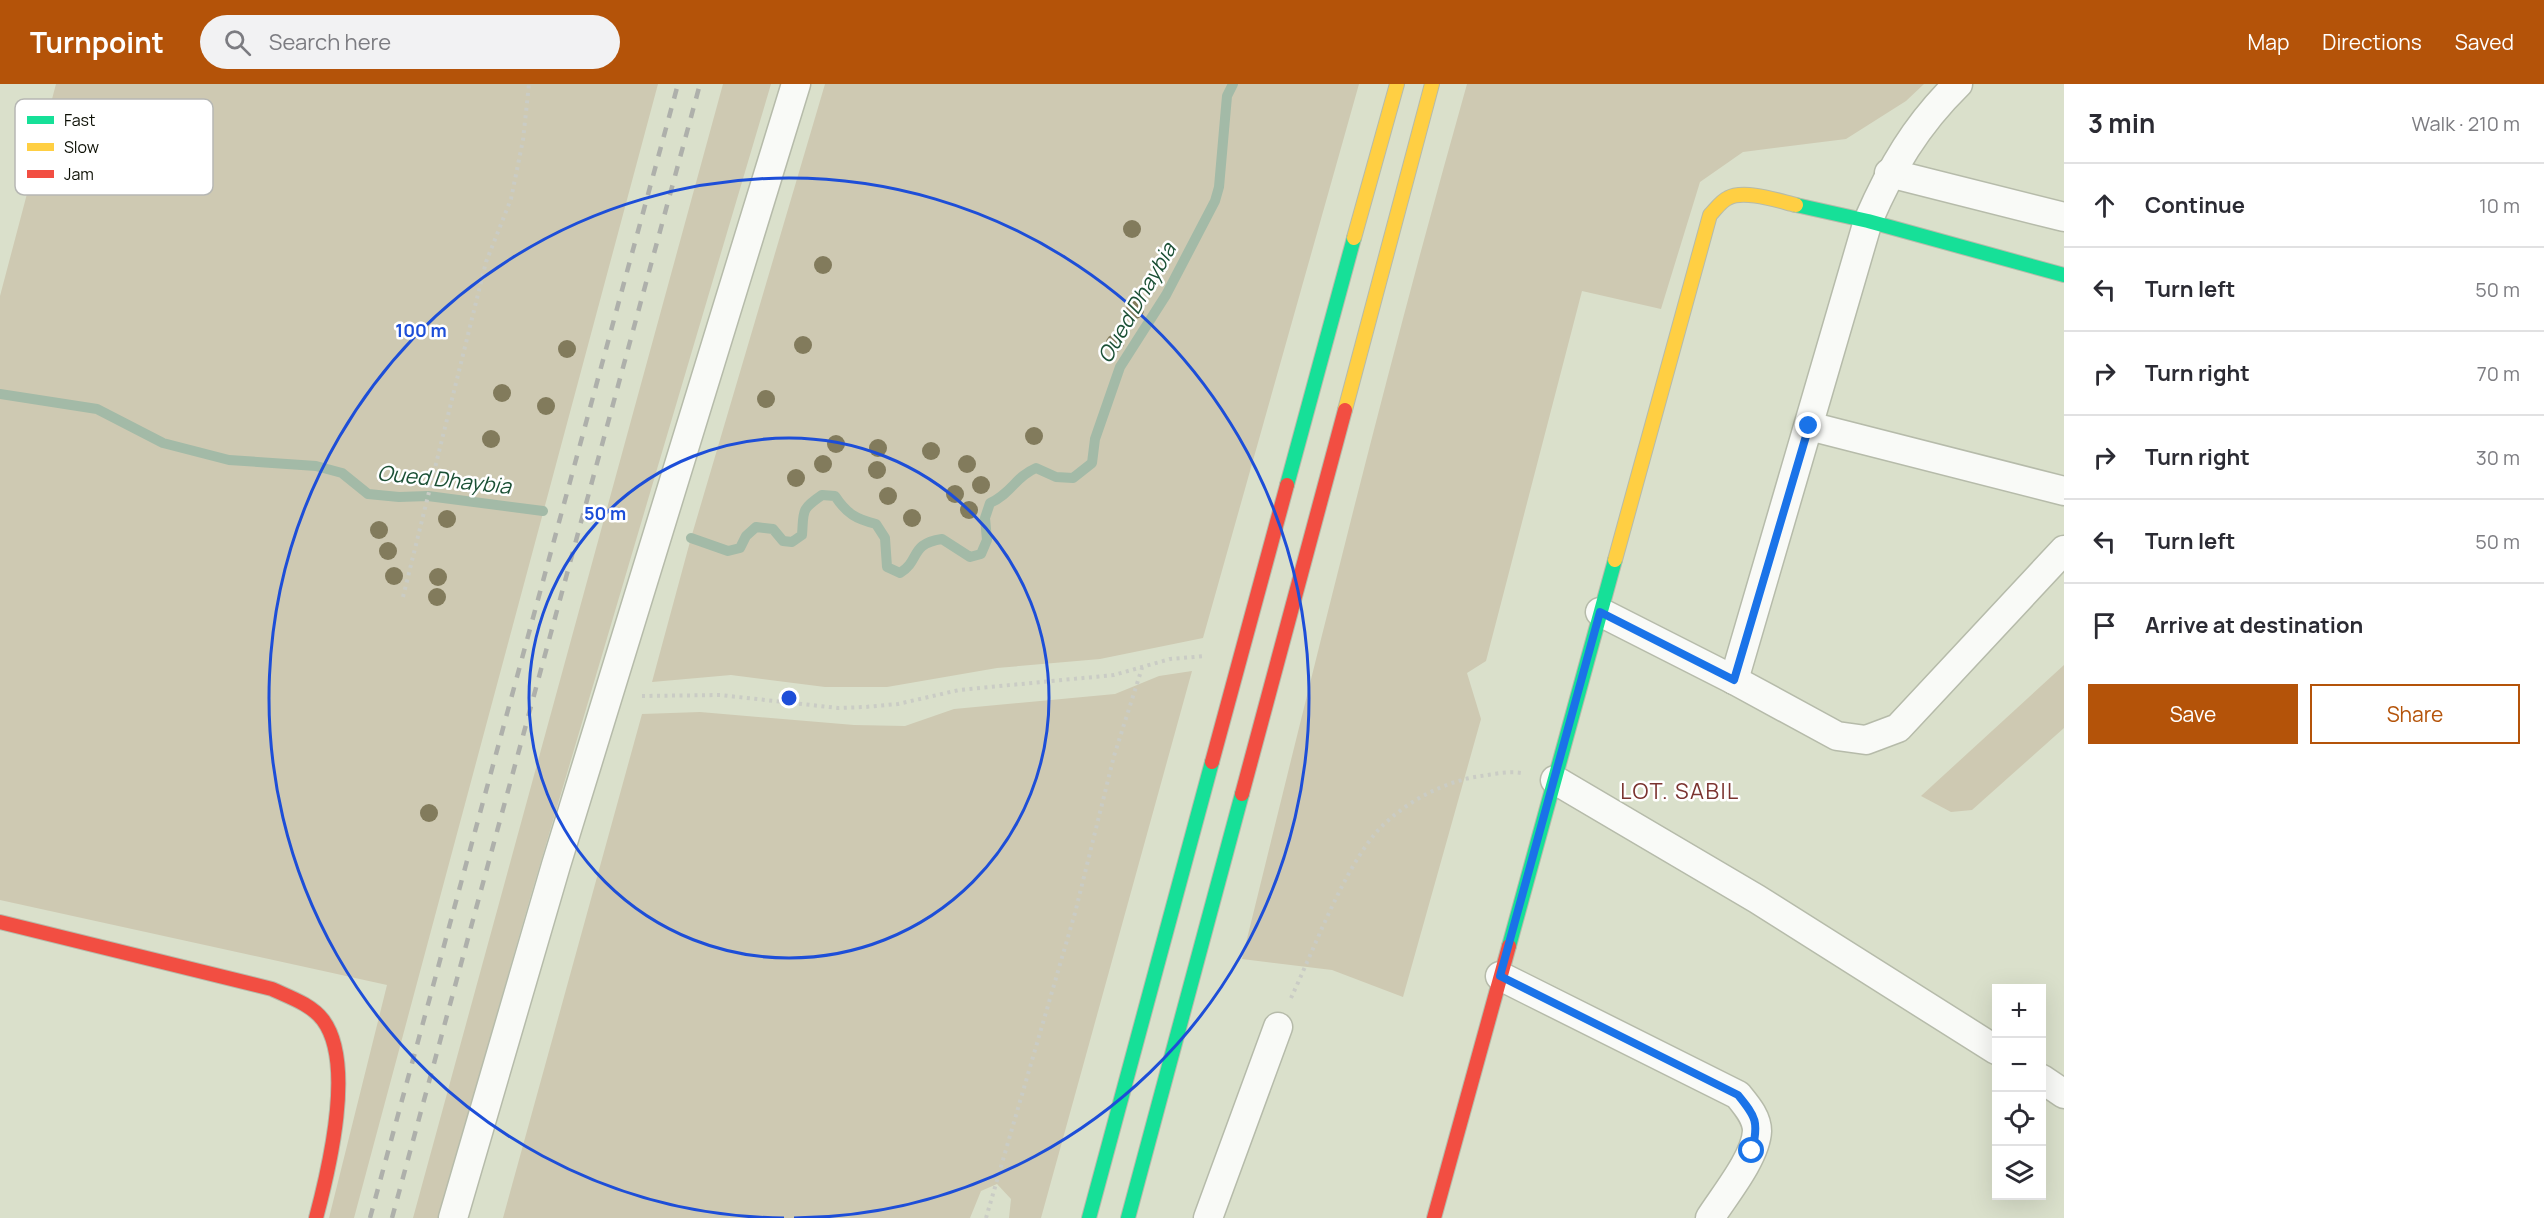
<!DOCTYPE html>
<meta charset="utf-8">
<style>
body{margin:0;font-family:Manrope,sans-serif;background:#f2f2f3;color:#2b2b33}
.controls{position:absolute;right:18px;bottom:18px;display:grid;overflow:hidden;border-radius:0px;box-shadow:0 6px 24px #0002}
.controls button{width:54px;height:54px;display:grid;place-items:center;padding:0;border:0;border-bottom:2px solid #e1e1e2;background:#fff;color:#2b2b33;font:30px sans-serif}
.stop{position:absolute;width:18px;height:18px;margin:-14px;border:4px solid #1a73e8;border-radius:50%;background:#fff}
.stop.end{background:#1a73e8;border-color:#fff;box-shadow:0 2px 6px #0008}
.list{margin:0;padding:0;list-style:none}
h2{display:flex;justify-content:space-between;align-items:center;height:78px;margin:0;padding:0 24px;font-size:26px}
h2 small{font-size:20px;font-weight:400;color:#7c7c81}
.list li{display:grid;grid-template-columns:39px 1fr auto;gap:18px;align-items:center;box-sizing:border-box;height:84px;padding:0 24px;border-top:2px solid #e1e1e2}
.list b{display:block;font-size:22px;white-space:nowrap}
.list em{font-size:20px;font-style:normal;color:#7c7c81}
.actions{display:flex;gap:12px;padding:18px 24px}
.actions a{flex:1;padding:14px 0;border:2px solid #b45309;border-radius:0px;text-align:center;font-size:21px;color:#b45309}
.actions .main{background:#b45309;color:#fff}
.icon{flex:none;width:33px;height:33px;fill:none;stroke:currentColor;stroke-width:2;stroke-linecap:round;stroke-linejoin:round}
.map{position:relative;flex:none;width:2064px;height:1134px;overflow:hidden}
header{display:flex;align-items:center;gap:36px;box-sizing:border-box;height:84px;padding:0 30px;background:#b45309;color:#fff}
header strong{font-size:28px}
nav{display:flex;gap:33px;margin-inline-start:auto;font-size:21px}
.search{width:420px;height:54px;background:#f2f2f3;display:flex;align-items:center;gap:15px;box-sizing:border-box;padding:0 21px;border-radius:33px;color:#7c7c81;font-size:22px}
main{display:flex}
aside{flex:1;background:#fff}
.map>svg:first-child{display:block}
.green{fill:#cec9b2}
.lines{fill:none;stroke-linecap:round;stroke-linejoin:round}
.stream{stroke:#a3baa7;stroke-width:10}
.street-casing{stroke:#b6bbaa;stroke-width:31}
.fast-casing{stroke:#b6bbaa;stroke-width:16}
.slow-casing{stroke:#b6bbaa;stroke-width:16}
.jam-casing{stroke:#b6bbaa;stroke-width:16}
.path{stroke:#caccc5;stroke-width:4;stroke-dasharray:3 4.5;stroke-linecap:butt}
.street{stroke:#f9faf7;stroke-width:28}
.fast{stroke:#16e098;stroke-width:14}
.slow{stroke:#ffcf43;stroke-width:14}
.jam{stroke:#f24e42;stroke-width:14}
.rail{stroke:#aeb0ab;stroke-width:4.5;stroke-dasharray:10 10;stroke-linecap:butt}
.tree{fill:#827b5c}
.route{stroke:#1a73e8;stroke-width:8}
.ring{fill:none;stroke:#1d4ed8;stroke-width:3}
.labels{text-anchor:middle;stroke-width:5;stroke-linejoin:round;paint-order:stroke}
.water-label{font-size:21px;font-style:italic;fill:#1b5035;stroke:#fff}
.quarter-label{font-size:22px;letter-spacing:1.5px;fill:#7b3430;stroke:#fff}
.key{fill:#fff;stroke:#b6b7b4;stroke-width:1.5}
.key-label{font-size:16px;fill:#0c0f04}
.centre{fill:#1d4ed8;stroke:#fff;stroke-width:3}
.ring-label{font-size:18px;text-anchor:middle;font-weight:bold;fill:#1d4ed8;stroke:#fff;stroke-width:5;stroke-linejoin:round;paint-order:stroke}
</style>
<header>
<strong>Turnpoint</strong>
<div class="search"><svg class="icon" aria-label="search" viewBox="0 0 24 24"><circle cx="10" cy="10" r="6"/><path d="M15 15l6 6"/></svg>Search here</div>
<nav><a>Map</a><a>Directions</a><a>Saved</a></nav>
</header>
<main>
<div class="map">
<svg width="2064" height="1134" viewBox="0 0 2064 1134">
<rect width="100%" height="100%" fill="#dae0cb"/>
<g class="green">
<path d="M 56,0 L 658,0 L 354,1134 L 329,1134 L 387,901 L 0,816 L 0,212 Z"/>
<path d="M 723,0 L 771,0 L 531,811 L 438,1134 L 413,1134 Z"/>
<path d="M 825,0 L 1359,0 L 1203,554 L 1100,575 L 997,584 L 887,603 L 825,603 L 731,591 L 652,598 L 691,454 Z"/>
<path d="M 1467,0 L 1924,0 L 1906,17 L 1846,55 L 1743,68 L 1700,98 L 1661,225 L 1582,207 L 1486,577 L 1467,589 L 1481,635 L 1403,913 L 1332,886 L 1242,875 C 1314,583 1385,290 1467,0 Z"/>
<path d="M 2064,581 L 2064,644 L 1972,726 L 1951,728 L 1921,712 Z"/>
<path d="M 1192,587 L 1041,1134 L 1009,1134 L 1011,1115 L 997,1100 L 981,1107 L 970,1134 L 503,1134 L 642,630 L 700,628 L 854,641 L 905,642 L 954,625 L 1115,610 L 1159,592 Z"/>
</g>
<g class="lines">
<g class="stream">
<path d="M 0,310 L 97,325 L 163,359 L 229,376 L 316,382 L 342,389 L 368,410 L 399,413 L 428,412 L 543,427"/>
<path d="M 691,454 L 728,467 L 740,464 L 746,452 L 756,443 L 773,445 L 783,457 L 792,458 L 802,451 C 804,427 800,426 822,411 L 835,412 C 847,430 856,435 876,440 L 885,454 L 887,483 L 900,489 C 921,476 909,460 942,455 L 970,473 L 981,470 L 987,456 L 985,434 L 990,419 C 1012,409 1015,393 1036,384 L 1056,393 L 1073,394 L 1092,379 L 1095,355 L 1120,283 L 1166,211 L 1215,117 L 1219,103 L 1227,12 L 1233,0"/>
</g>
<g class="street-casing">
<g id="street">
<path d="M 1889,89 L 2064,133"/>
<path d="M 1809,342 L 2064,407"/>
<path d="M 1600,528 L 1734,596 L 1837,652 L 1866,656 L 1898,644 L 2064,466"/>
<path d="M 1734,596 L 1868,137 C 1891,84 1916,41 1958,0"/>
<path d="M 1555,696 L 1757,815 L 1996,966"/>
<path d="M 1500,892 L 1738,1011 C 1746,1021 1757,1033 1757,1047 C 1756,1073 1724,1112 1710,1134"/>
<path d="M 2042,995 L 2064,1010"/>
<path d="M 453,1134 L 556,781 L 796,0"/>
<path d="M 1208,1134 L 1278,943"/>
</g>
</g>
<g class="fast-casing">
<g id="fast">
<path d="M 1796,121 L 1868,137 L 2064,191"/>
<path d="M 1287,401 L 1354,154"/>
<path d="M 1509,862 L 1615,476"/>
<path d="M 1089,1134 L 1212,678"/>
<path d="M 1128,1134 L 1242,710"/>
</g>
</g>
<g class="slow-casing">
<g id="slow">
<path d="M 1354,154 L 1397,0"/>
<path d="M 1345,326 L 1432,0"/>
<path d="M 1615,476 L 1710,131 C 1715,126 1721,117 1728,114 C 1744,105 1779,117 1796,121"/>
</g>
</g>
<g class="jam-casing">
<g id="jam">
<path d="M 1212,678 L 1287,401"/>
<path d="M 1242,710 L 1345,326"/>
<path d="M 0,838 L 272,905 C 289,913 311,920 323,936 C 355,979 329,1085 316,1134"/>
<path d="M 1434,1134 L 1509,862"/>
</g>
</g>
<g class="path">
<path d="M 403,513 L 486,178 L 511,115 L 523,56 L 529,0"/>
<path d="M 642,612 L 720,611 L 838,624 L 865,623 L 898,620 L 959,606 L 1114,591 L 1170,575 L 1205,572"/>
<path d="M 1291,914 C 1314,865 1341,792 1374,751 C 1399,721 1443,697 1481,692 C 1494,690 1508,687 1521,689"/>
<path d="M 986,1134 L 1075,829 L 1114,672 L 1142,584"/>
</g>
<use href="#street" class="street"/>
<use href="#fast" class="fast"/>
<use href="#slow" class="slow"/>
<use href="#jam" class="jam"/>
<g class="rail">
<path d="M 370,1134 L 678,0"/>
<path d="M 392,1134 L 700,0"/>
</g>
</g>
<g class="tree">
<circle cx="1132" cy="145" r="9"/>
<circle cx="823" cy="181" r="9"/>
<circle cx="1135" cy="226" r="9"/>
<circle cx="1115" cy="259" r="9"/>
<circle cx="803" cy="261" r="9"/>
<circle cx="567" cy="265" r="9"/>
<circle cx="502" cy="309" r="9"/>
<circle cx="766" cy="315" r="9"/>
<circle cx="546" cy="322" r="9"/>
<circle cx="1034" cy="352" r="9"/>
<circle cx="491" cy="355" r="9"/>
<circle cx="836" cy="360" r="9"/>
<circle cx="878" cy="364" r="9"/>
<circle cx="931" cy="367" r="9"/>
<circle cx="823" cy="380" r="9"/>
<circle cx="967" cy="380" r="9"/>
<circle cx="877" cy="386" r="9"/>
<circle cx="796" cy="394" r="9"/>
<circle cx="981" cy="401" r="9"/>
<circle cx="955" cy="410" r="9"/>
<circle cx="888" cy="412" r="9"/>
<circle cx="969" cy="426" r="9"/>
<circle cx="912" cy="434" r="9"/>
<circle cx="447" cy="435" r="9"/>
<circle cx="379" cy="446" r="9"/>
<circle cx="388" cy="467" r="9"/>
<circle cx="394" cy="492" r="9"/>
<circle cx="438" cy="493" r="9"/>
<circle cx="437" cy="513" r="9"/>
<circle cx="429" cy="729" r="9"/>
</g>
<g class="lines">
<path class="route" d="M 1752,1067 C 1759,1038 1756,1033 1738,1011 L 1500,892 L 1600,528 L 1734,596 L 1809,342"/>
</g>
<g class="ring">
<circle cx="789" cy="614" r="260"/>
<path d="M784 1134A520 520 0 1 1 794 1134"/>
</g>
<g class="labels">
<g class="water-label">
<text transform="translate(1137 219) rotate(-60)" y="7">Oued Dhaybia</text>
<text transform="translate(444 396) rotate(6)" y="7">Oued Dhaybia</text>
</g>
<g class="quarter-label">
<text x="1680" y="715">LOT. SABIL</text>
</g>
</g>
<rect x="15" y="15" width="198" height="96" rx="9" class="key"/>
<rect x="27" y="32" width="27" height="8" fill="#16e098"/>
<rect x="27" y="59" width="27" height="8" fill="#ffcf43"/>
<rect x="27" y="86" width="27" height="8" fill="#f24e42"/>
<g class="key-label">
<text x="64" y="42">Fast</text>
<text x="64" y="69">Slow</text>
<text x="64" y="96">Jam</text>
</g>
<circle cx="789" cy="614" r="9" class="centre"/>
<g class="ring-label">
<text x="421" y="253">100 m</text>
<text x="605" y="436">50 m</text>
</g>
</svg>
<div class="controls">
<button>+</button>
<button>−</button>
<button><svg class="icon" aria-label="locate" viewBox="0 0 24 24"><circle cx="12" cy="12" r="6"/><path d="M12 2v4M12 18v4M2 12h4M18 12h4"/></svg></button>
<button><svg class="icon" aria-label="layers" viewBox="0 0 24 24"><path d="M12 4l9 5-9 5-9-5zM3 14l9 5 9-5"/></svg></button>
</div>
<div class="stop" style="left:1752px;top:1067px"></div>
<div class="stop end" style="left:1809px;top:342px"></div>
</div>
<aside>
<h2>3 min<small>Walk · 210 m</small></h2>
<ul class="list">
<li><svg class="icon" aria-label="ahead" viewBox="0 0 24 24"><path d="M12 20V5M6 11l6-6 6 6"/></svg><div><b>Continue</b></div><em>10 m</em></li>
<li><svg class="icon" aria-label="left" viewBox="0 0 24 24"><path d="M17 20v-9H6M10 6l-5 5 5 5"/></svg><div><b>Turn left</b></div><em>50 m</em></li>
<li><svg class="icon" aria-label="right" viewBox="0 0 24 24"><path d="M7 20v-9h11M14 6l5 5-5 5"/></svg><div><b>Turn right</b></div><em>70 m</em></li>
<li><svg class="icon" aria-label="right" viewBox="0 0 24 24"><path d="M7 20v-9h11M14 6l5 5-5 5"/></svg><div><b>Turn right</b></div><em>30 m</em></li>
<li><svg class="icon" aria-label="left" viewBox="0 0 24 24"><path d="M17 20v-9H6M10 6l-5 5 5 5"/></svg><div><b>Turn left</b></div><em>50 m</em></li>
<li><svg class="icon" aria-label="arrive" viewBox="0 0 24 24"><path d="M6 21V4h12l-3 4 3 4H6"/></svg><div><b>Arrive at destination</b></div></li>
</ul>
<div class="actions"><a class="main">Save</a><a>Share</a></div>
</aside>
</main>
